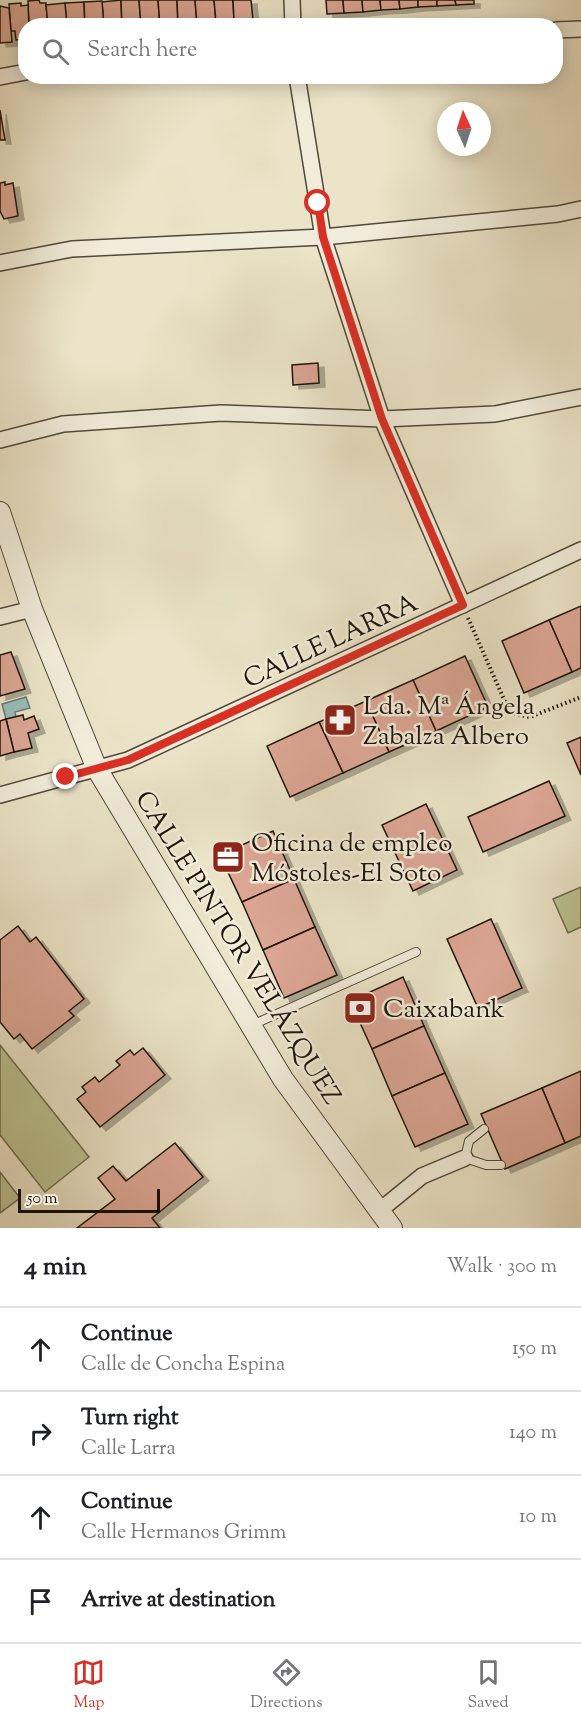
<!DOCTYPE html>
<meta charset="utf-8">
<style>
body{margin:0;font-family:"Sorts Mill Goudy",serif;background:#f6f6f6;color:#202124}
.compass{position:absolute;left:437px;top:102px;width:54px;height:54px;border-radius:50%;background:#fff;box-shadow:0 3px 15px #0003;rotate:357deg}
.scale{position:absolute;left:18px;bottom:15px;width:142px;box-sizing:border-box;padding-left:6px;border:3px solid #1e150a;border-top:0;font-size:16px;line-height:21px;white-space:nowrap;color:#1e150a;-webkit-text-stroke:4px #f2eddb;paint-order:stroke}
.stop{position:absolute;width:18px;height:18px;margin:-14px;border:4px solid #d93025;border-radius:50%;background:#fff}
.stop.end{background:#d93025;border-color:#fff;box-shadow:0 2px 6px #0008}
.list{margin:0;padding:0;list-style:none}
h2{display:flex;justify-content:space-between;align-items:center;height:78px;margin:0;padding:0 24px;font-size:26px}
h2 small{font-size:20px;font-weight:400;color:#757577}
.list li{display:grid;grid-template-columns:39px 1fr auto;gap:18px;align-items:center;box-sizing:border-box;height:84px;padding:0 24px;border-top:2px solid #e0e0e0}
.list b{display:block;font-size:22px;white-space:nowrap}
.list p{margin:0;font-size:20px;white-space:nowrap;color:#757577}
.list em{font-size:20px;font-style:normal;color:#757577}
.icon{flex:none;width:33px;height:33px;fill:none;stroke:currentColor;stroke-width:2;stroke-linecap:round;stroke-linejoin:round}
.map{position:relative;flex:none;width:581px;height:1228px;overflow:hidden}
.search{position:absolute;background:#fff;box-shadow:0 3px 15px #0003;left:18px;right:18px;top:18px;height:66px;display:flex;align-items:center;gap:15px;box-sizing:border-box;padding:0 21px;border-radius:24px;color:#757577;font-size:22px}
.sheet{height:414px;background:#fff}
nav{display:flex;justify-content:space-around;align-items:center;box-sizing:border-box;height:84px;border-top:2px solid #e0e0e0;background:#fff;font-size:16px;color:#757577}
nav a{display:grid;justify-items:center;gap:3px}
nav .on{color:#d93025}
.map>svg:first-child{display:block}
.grass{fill:#bcc292;stroke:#6d6c4e;stroke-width:1.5}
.water{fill:#99bdbc;stroke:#687a75;stroke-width:1.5}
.building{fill:#dca695;stroke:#1e150a;stroke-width:1.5;filter:url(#shadow)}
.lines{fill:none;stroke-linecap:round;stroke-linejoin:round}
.service-casing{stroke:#51493a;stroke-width:10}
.minor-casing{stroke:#51493a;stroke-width:18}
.tertiary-casing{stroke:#51493a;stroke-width:22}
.path{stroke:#1e150a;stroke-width:4;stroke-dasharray:1.5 3;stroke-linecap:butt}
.service{stroke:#f2eddb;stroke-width:8}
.minor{stroke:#f2eddb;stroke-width:15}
.tertiary{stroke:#f2eddb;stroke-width:20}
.route{stroke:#d93025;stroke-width:8}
.labels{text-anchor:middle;stroke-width:5;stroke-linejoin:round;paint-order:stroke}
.street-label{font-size:26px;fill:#1e150a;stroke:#f2eddb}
.poi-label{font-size:26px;fill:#1e150a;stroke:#f2eddb;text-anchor:start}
</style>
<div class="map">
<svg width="581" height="1228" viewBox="0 0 581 1228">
<defs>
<filter id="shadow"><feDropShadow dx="6" dy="4" stdDeviation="0" flood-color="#0004"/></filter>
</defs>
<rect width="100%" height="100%" fill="#ebe4c8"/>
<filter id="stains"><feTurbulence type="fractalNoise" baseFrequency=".00333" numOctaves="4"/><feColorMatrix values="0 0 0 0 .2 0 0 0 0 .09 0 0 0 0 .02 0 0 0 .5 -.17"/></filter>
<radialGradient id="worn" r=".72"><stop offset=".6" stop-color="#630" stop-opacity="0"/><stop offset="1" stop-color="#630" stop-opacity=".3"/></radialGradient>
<g class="grass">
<path d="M 581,887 L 581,927 L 568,933 L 553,899 Z"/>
<path d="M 0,1045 L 89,1157 L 45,1192 L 0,1135 Z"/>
<path d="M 0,1172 L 20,1198 L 0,1213 Z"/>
</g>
<path class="water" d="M 26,697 L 30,708 L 15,712 L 16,717 L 6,719 L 2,704 Z"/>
<g class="building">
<path d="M 39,0 L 40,3 L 46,3 L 48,26 L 29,26 L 28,1 Z"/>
<path d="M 121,0 L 122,26 L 104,26 L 102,2 Z"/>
<path d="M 121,0 L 139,0 L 141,26 L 122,26 Z"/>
<path d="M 139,0 L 158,0 L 160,26 L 141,26 Z"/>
<path d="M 158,0 L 177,0 L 178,25 L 160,26 Z"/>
<path d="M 177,0 L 195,0 L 197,24 L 178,25 Z"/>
<path d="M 195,0 L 214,0 L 216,22 L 197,24 Z"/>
<path d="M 214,0 L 233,0 L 234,21 L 216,22 Z"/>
<path d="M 233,0 L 251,0 L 253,20 L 234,21 Z"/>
<path d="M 326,0 L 343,0 L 344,13 L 327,14 Z"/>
<path d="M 343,0 L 362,0 L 363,12 L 344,13 Z"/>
<path d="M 362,0 L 380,0 L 381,10 L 363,12 Z"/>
<path d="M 380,0 L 399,0 L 400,9 L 381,10 Z"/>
<path d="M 399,0 L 418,0 L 418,7 L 400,9 Z"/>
<path d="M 418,0 L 437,0 L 437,6 L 418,7 Z"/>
<path d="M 437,0 L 455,0 L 456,5 L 437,6 Z"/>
<path d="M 455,0 L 474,0 L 474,4 L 456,5 Z"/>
<path d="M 84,2 L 85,26 L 67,26 L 65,3 Z"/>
<path d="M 84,2 L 102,1 L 104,26 L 85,26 Z"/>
<path d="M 21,3 L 21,6 L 28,5 L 29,26 L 26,26 L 26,39 L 16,40 L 15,31 L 11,31 L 9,4 Z"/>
<path d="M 65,3 L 67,26 L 48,26 L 46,5 Z"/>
<path d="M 0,6 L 9,8 L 12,42 L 0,43 Z"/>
<path d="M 0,110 L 5,140 L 0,140 Z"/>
<path d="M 5,182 L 5,185 L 13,183 L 18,216 L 4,219 L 0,211 L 0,183 Z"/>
<path d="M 318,363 L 319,383 L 293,385 L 292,365 Z"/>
<path d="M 581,606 L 581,668 L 572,672 L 549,620 Z"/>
<path d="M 549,620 L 572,672 L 524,693 L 502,641 Z"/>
<path d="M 11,652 L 25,689 L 0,696 L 0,655 Z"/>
<path d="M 465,656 L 488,707 L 436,731 L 413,680 Z"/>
<path d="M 413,680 L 436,731 L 389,752 L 366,701 Z"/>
<path d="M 366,701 L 389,752 L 343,773 L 319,722 Z"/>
<path d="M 23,715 L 24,720 L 34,716 L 39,729 L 28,733 L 32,748 L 14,752 L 6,719 Z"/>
<path d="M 6,719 L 14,752 L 0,756 L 0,721 Z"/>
<path d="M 319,722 L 343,773 L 290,797 L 267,746 Z"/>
<path d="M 581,737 L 581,775 L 567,743 Z"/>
<path d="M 549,781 L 565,816 L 483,852 L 468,817 Z"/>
<path d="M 426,804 L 457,870 L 413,891 L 382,825 Z"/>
<path d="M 273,831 L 294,879 L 242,902 L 220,855 Z"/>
<path d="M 294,879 L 315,927 L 263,950 L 242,902 Z"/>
<path d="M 491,919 L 522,988 L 478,1008 L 447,939 Z"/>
<path d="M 18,926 L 30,942 L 36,937 L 84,999 L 69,1011 L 74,1016 L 32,1049 L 20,1034 L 14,1039 L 0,1022 L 0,940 Z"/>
<path d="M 315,927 L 337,975 L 284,998 L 263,950 Z"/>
<path d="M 403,977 L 424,1026 L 372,1049 L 350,1001 Z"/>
<path d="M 424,1026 L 445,1073 L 392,1096 L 372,1049 Z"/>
<path d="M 143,1048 L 165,1075 L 100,1127 L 77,1099 L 86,1092 L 82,1087 L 95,1077 L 99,1082 L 120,1065 L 116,1061 L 130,1050 L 134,1055 Z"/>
<path d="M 581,1071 L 581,1136 L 565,1143 L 542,1088 Z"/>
<path d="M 445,1073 L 468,1124 L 415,1147 L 392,1096 Z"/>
<path d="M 542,1088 L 565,1143 L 505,1169 L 481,1114 Z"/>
<path d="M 175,1143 L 203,1177 L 152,1218 L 160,1228 L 77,1228 L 115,1199 L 98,1178 L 113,1166 L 126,1181 Z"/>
</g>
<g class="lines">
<g class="service-casing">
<g id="service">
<path d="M 252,1025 L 416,952"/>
<path d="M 484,1129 L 469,1141 L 465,1158 L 486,1165 L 501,1165"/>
</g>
</g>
<g class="minor-casing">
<g id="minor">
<path d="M 292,0 L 293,26"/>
<path d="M 556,30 L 581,29"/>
<path d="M 297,76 L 323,237 L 382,419 L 463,605"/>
<path d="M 0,77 L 26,72"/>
<path d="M 0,263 L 72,249 L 323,237 L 558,214 L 581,209"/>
<path d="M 0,440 L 63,424 L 221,413 L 382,419 L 495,414 L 581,397"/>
<path d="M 0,617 L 32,609"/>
<path d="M 0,795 L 128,760 L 581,550"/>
<path d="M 379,1211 L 422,1176 L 465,1158"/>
</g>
</g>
<g class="tertiary-casing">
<path id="tertiary" d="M 0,512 L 32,609 L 97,769 L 283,1079 L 392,1228"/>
</g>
<path class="path" d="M 468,618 L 510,713 L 530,717 L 581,697"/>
<use href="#service" class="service"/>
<use href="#minor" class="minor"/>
<use href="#tertiary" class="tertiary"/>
</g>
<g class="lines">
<path class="route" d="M 66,777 L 128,760 L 463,605 L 382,419 L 323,237 L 318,203"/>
</g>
<defs>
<g id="pharmacy-square" transform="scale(1.725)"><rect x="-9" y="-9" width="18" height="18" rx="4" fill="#8f2418" stroke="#f2eddb"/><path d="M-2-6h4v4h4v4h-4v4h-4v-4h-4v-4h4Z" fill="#fff"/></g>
<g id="office-square" transform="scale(1.725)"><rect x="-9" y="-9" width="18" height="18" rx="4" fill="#8f2418" stroke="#f2eddb"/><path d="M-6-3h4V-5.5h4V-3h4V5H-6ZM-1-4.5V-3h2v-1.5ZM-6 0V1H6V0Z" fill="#fff"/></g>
<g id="bank-square" transform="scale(1.725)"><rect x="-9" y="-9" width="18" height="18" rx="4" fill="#8f2418" stroke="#f2eddb"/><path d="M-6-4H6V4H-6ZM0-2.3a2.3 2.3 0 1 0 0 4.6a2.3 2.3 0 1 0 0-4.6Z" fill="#fff"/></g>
</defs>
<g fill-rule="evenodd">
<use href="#pharmacy-square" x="340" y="720"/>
<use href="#office-square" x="228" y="857"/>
<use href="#bank-square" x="360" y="1008"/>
</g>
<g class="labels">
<g class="street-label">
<text transform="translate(330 640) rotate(-25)" y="9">CALLE LARRA</text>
<text transform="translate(239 947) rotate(58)" y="9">CALLE PINTOR VELÁZQUEZ</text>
</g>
<g class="poi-label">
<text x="363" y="714">Lda. Mª Ángela<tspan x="363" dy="30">Zabalza Albero</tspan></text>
<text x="251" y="851">Oficina de empleo<tspan x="251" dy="30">Móstoles-El Soto</tspan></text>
<text x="383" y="1017">Caixabank</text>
</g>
</g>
<rect width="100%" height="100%" filter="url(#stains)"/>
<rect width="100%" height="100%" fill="url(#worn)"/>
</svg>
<svg class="compass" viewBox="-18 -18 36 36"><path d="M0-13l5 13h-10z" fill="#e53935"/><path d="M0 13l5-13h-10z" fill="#757577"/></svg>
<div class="scale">50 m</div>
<div class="stop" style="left:318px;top:203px"></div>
<div class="stop end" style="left:66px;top:777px"></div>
<div class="search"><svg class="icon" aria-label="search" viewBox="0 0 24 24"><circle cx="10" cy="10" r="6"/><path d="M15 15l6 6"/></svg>Search here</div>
</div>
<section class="sheet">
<h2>4 min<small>Walk · 300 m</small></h2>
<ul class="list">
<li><svg class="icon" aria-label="ahead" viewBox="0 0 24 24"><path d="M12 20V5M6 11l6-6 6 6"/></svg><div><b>Continue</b><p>Calle de Concha Espina</p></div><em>150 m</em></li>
<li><svg class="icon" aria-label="right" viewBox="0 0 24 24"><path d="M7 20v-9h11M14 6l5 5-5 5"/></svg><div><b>Turn right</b><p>Calle Larra</p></div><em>140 m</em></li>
<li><svg class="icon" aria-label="ahead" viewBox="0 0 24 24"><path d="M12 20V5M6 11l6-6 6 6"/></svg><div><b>Continue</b><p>Calle Hermanos Grimm</p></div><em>10 m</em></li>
<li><svg class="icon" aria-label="arrive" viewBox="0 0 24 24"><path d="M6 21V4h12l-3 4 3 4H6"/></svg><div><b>Arrive at destination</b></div></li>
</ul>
</section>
<nav>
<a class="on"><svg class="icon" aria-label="map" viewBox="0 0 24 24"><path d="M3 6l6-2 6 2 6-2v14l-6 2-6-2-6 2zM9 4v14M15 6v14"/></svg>Map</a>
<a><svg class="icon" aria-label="directions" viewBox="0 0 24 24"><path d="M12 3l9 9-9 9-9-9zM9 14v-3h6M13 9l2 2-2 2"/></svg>Directions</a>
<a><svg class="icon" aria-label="saved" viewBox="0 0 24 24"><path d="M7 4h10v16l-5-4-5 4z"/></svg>Saved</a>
</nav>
